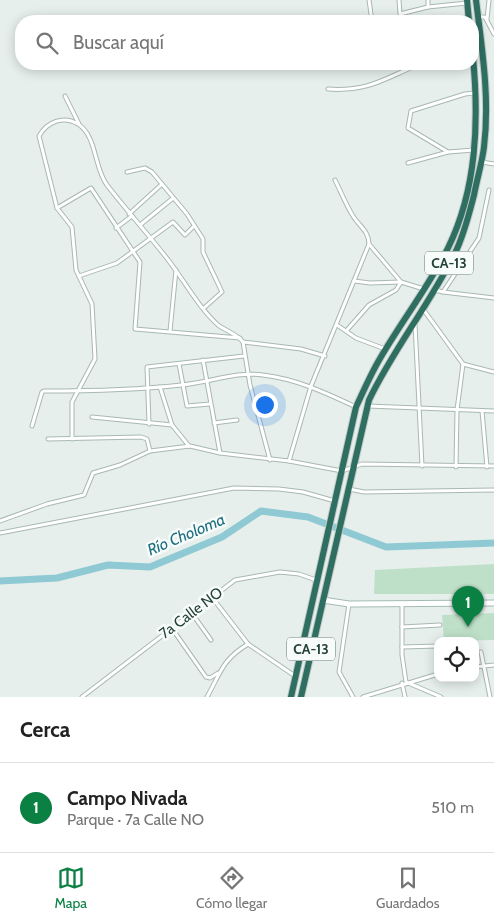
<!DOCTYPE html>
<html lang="es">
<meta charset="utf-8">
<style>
body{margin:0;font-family:Cabin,sans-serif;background:#f2f2f2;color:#222}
.controls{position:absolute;right:15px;bottom:15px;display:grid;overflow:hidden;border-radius:10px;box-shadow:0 2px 12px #0003}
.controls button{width:45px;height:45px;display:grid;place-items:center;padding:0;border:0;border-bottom:1px solid #e0e0e0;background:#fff;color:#222;font:25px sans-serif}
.you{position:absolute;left:264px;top:404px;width:18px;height:18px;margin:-12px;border:4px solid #fff;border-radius:50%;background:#1a73e8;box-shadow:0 0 0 8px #1a73e833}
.badge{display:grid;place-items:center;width:32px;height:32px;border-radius:50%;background:#0b8043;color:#fff;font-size:16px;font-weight:700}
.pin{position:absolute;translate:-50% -41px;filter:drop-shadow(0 1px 2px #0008)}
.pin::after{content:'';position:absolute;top:26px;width:18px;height:15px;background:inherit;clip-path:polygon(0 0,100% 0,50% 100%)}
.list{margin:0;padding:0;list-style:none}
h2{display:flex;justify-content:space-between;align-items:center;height:65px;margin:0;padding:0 20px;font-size:21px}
h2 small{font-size:16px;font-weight:400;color:#767676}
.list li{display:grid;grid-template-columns:32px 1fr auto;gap:15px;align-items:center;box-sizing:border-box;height:90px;padding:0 20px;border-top:1px solid #e0e0e0}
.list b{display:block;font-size:19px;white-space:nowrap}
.list p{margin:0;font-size:16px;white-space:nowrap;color:#767676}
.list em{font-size:16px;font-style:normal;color:#767676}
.icon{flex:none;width:28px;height:28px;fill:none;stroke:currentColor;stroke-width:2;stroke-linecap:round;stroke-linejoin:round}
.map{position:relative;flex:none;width:494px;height:697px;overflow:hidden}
.search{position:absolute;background:#fff;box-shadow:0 2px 12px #0003;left:15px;right:15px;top:15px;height:55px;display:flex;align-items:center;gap:12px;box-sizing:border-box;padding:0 18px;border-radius:20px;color:#767676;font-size:19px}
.sheet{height:155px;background:#fff}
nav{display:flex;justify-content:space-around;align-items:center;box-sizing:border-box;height:70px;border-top:1px solid #e0e0e0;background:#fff;font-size:14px;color:#767676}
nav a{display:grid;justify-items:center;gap:2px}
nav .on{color:#0b8043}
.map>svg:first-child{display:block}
.green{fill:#bfe0c8}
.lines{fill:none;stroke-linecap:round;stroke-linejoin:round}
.river{stroke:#8ec9d4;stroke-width:7}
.street-casing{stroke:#a8b8b2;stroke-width:5}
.secondary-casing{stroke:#a4bbb3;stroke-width:7}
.highway-casing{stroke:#c2cac8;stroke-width:8}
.street{stroke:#fff;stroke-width:3}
.secondary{stroke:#fff;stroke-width:5}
.highway{stroke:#2f6f62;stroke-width:6}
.labels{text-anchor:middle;stroke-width:5;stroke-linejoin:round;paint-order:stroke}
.shield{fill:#f7fbf9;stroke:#637a73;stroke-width:1}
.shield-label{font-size:14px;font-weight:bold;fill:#24423a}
.street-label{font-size:15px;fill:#24423a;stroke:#f7fbf9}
.water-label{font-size:16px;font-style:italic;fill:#1c6f80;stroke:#f7fbf9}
</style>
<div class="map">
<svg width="494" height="697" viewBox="0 0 494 697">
<rect width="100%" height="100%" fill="#e6efeb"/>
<g class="green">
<path d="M 494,564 L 494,594 L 374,594 L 375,570 Z"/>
<path d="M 494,613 L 494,640 L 444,641 L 442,615 Z"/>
</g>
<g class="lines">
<path class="river" d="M 0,581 L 57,578 L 108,565 L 150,567 L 222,537 L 261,511 L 308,517 L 386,547 L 494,543"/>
<g class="street-casing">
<g id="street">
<path d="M 369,0 L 372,21"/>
<path d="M 399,0 L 400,14 L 428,7 L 467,3"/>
<path d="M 428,0 L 428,7"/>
<path d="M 479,17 L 485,17 L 494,34"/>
<path d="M 487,19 L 489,0"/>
<path d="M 328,89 C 369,92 385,78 420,64"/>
<path d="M 65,96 L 79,124"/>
<path d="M 448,152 L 408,128 L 411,111 L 465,94 L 475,93"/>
<path d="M 482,162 L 494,164"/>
<path d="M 408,163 L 448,152 L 474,150"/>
<path d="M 127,172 L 145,168 L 152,172 L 187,214 L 203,239 L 203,252 L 222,292 L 204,308"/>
<path d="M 57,208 L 91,188 L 140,262 L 135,329 L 240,338"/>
<path d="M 129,214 L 161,185"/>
<path d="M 140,225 L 172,199"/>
<path d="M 116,228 L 132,216"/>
<path d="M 369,244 L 401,282 L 424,289"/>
<path d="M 79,276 L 117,263 L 173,222 L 185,235 L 194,226"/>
<path d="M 354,281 L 370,283 L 401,282"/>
<path d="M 435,290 L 443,292 L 479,238 L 489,190"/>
<path d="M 443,292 L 494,298"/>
<path d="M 423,309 L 463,364 L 494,372"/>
<path d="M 415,324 L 422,466"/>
<path d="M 337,325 L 356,338 L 385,349"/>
<path d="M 347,330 L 369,305 L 396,290 L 401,282"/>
<path d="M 170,331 L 176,270"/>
<path d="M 243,342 L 301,349 L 325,356"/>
<path d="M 203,360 L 220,453"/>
<path d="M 179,364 L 187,406 L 210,404"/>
<path d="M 160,387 L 172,425 L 189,446"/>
<path d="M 368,406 L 494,411"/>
<path d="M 482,411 L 487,467"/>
<path d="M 92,417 L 172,425"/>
<path d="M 214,423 L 237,420"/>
<path d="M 149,424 L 147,367 L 244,356"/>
<path d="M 32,426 L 42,392 L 44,391 C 90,391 136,390 181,385 C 208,383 236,371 263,375 C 297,379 326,393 356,407"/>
<path d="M 48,439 L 141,437 L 147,439 L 150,451"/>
<path d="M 72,439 L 72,402 L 95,359 L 92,304 L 76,270 L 72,227 L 57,208 L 39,136 C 47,122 63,115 78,124 C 97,136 94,168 107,185 C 127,211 149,235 169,261 C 185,282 199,308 218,325 C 226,331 237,334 243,342 L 250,385 L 270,460"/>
<path d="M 289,461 L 311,386 L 369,244 C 369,231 359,226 353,216 C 346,205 341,192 335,180"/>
<path d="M 456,467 L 457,410 L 463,364"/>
<path d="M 349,489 L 364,492 L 494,490"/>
<path d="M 0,521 L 47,504 L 84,495 L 93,473 L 120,465 L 150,451 L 190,446 L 220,453 L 289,461 L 342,471 L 362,464 L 494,466"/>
<path d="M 0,533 L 234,488 L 279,489 L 303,492 L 335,501"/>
<path d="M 211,596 L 248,644 L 295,676"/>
<path d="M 349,604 L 339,672 L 353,697"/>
<path d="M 402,604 L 402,655 L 406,682 L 441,697"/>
<path d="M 191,612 L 211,640"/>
<path d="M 171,627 L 206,677 L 210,678 L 218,673"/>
<path d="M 402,627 L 440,625"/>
<path d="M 402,647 L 438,646"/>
<path d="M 481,652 L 490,697"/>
<path d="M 475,667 L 494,665"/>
<path d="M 402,683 L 405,697"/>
<path d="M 82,697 L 235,580 L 280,572 L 299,574 L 316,580"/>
<path d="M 207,697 C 221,672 222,660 248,644"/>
<path d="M 363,697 L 438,674"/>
</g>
</g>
<g class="secondary-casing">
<path id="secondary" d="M 323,600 L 349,604 L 494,603"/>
</g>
<g class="highway-casing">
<g id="highway">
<path d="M 467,0 L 469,21"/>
<path d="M 291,697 L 356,407 C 363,392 370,376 378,362 C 400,323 428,288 448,248 C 477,189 479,121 473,57"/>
<path d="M 301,697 L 369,400 C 394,348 430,304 455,253 C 464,235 469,214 474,195 C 477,179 482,163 484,147 C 490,98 482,49 476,0"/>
</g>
</g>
<use href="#street" class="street"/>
<use href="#secondary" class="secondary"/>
<use href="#highway" class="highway"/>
</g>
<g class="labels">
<g class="shield">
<rect x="425" y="251.5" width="48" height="23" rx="4"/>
<rect x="287" y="637.5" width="48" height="23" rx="4"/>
</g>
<g class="shield-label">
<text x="449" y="268">CA-13</text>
<text x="311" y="654">CA-13</text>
</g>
<g class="street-label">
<text transform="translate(191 613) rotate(-37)" y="5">7a Calle NO</text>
</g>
<g class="water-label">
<text transform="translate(186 534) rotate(-23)" y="6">Río Choloma</text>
</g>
</g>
</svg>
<div class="controls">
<button><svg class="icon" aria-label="locate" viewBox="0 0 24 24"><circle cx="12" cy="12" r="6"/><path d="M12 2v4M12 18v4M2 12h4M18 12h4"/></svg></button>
</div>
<div class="you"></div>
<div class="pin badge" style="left:468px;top:627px">1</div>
<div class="search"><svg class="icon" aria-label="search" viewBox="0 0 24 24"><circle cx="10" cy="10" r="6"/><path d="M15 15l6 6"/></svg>Buscar aquí</div>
</div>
<section class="sheet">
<h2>Cerca<small></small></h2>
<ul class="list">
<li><span class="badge">1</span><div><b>Campo Nivada</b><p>Parque · 7a Calle NO</p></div><em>510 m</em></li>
</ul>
</section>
<nav>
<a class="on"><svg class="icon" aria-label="map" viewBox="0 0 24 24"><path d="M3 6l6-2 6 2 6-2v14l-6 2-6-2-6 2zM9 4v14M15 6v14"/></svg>Mapa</a>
<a><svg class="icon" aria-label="directions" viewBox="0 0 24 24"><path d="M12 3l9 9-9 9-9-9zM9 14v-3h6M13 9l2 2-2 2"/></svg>Cómo llegar</a>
<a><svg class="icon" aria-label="saved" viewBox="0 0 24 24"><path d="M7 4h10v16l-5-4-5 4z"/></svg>Guardados</a>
</nav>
